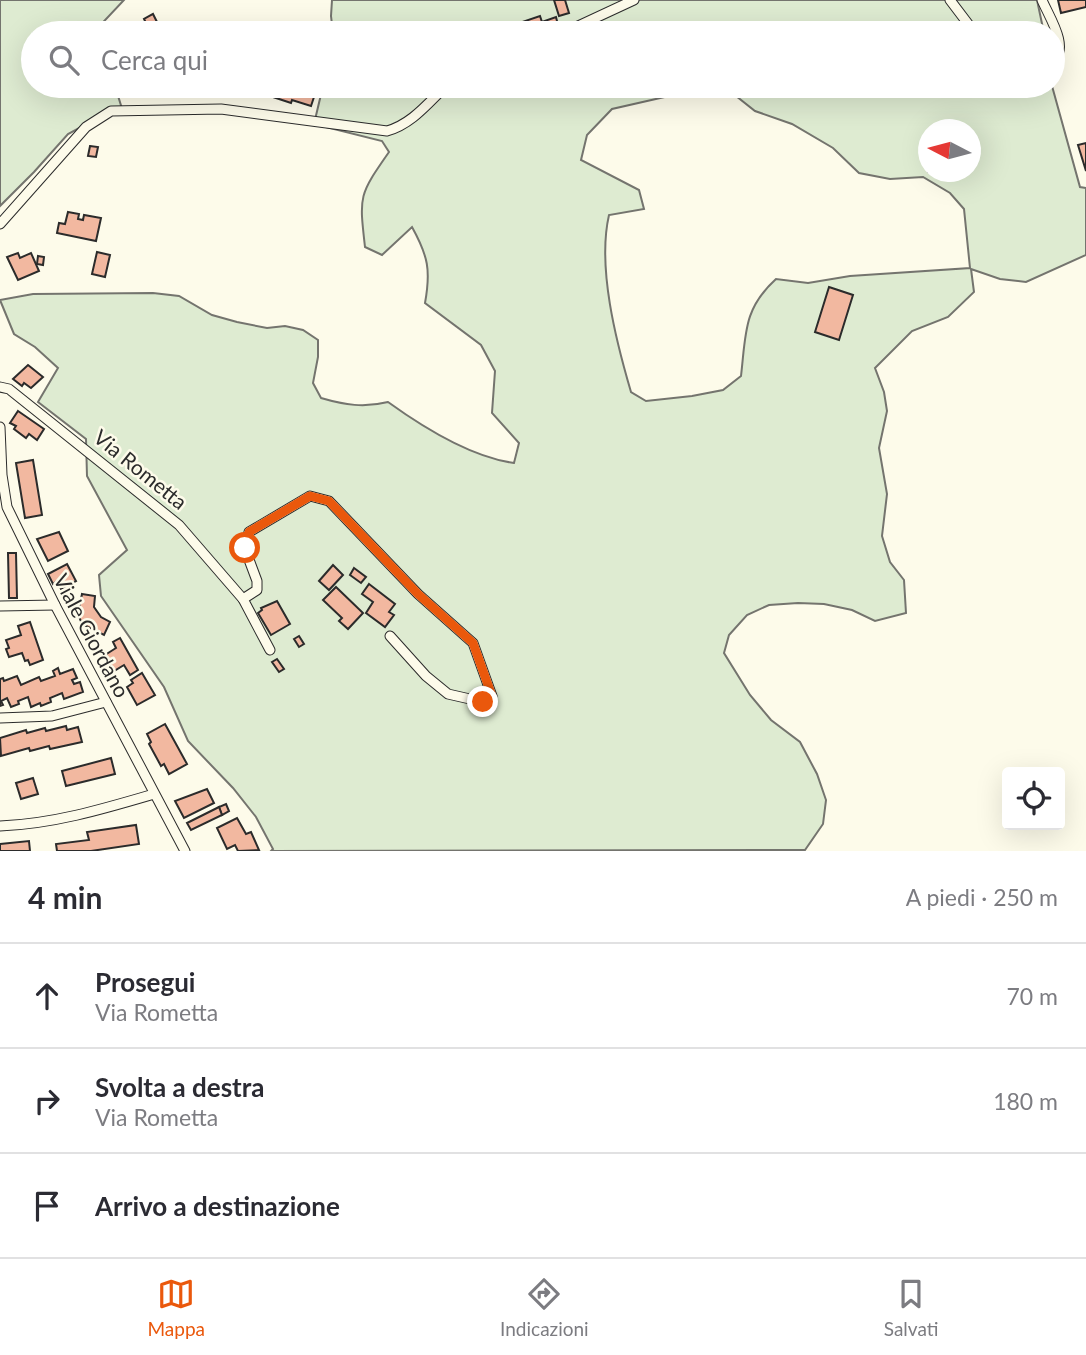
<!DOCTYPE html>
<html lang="it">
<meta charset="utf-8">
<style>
body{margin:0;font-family:Lato,sans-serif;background:#f2f2f3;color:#2b2b33}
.controls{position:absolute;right:21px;bottom:21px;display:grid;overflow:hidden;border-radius:7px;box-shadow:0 7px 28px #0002}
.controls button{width:63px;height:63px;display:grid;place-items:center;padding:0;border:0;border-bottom:2px solid #e1e1e2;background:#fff;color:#2b2b33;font:35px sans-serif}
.compass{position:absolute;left:918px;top:119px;width:63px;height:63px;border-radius:50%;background:#fff;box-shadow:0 7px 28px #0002;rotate:276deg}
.stop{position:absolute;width:21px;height:21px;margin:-16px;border:5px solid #ea580c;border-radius:50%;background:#fff}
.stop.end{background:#ea580c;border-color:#fff;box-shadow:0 2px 7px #0008}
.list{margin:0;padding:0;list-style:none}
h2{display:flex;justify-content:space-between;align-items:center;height:91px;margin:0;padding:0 28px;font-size:30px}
h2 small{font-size:23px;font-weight:400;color:#7c7c81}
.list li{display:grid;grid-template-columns:46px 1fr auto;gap:21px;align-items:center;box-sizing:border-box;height:105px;padding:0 28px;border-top:2px solid #e1e1e2}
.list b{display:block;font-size:26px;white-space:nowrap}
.list p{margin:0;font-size:23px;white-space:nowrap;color:#7c7c81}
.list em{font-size:23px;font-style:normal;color:#7c7c81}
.icon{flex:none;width:38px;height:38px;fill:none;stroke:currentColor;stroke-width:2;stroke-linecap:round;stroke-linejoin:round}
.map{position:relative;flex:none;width:1086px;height:851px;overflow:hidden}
.search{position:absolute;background:#fff;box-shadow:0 7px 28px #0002;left:21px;right:21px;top:21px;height:77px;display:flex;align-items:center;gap:18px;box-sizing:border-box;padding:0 24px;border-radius:38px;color:#7c7c81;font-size:26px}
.sheet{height:406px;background:#fff}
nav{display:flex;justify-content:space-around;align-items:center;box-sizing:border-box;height:98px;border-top:2px solid #e1e1e2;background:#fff;font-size:19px;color:#7c7c81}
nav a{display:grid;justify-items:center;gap:4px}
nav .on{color:#ea580c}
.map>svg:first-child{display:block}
.green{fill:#deebd1;stroke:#74746e;stroke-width:2;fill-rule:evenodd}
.building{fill:#f2b8a0;stroke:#2b2b2b;stroke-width:2}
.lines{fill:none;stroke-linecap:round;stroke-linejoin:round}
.street-casing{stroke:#2b2b2b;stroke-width:11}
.street{stroke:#fdfbea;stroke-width:9}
.route{stroke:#ea580c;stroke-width:9}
.labels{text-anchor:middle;stroke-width:5;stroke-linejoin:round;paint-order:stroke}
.street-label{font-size:21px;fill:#2b2b2b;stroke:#fdfbea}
</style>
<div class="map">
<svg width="1086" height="851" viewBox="0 0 1086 851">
<rect width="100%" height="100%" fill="#fdfbea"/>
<g class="green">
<path d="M 0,0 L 124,0 L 93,33 L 33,33 L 33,86 L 115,86 L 123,112 L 105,114 L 68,134 L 34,172 L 0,206 Z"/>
<path d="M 332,0 L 1037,0 L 1044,33 L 333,33 L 331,16 Z"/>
<path d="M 323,86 L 1052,86 L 1080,187 L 1086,188 L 1086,255 L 1026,282 L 1000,279 L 971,269 L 974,292 L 948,317 L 912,331 L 875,368 L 884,392 L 887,411 L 879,448 L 887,494 L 882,536 L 890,562 L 904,580 L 906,613 L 875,621 L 852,610 L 824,604 L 798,603 L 769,605 L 747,615 L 729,635 L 724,653 L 750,695 L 771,720 L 800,742 L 817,774 L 826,800 L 823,824 L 805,850 L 271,851 L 273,849 L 256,817 L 233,788 L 188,741 L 164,687 L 101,596 L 99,575 L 127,550 L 87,476 L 86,439 L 38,402 L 58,368 L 35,347 L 14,334 L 0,300 L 33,294 L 153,293 L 179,296 L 212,315 L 237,322 L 267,328 L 285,326 L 303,330 L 318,340 L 318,357 L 313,383 L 321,398 C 345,405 364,408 388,402 C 424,428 470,457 514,463 L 519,443 L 492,413 L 495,371 L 481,345 L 425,303 C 431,270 428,256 412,227 L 382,255 L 365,247 C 359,195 359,195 389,152 L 382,141 L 314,124 ZM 669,96 L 736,96 L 755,111 L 792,124 L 833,148 L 859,173 L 890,179 L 923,177 L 950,193 L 964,209 L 970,268 L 850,276 L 808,283 L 776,279 C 743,309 746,334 741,376 L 723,390 L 692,396 L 646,401 L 631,392 C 616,341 597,267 609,215 L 644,209 L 639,190 L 581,160 L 587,135 L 612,109 ZM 928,130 L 970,130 L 970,172 L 928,172 Z"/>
</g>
<g class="building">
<path d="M 554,0 L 565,0 L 569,13 L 559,16 Z"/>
<path d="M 1058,0 L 1086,0 L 1086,7 L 1061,13 Z"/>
<path d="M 153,14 L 161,30 L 151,33 L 144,19 Z"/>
<path d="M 540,16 L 542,22 L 556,17 L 558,25 L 535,33 L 526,33 L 522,22 Z"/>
<path d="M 230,86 L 260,86 L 263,87 L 260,93 L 254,90 L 252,96 Z"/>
<path d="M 270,86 L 293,90 L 294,87 L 315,94 L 311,106 L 292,100 L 291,103 L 267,95 Z"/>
<path d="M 294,86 L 314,86 L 312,93 Z"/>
<path d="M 1086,143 L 1086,171 L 1078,145 Z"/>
<path d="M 90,146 L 98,147 L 96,157 L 88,156 Z"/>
<path d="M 68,212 L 79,214 L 78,219 L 83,220 L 84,215 L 101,218 L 96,241 L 57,233 L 59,223 L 65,224 Z"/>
<path d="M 97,252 L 110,255 L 105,277 L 92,274 Z"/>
<path d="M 18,253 L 20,258 L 31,253 L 39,271 L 18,280 L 7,257 Z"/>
<path d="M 38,256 L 44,257 L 43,265 L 37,264 Z"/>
<path d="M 829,287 L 853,295 L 839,340 L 815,332 Z"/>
<path d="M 28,365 L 43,377 L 31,388 L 24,383 L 22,386 L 13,379 Z"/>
<path d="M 18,411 L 44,429 L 37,440 L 29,434 L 26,438 L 14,429 L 16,426 L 10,423 Z"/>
<path d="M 33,460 L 42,515 L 25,518 L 16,463 Z"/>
<path d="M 59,532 L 68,551 L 48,561 L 37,539 Z"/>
<path d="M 8,553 L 16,553 L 17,598 L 9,598 Z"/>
<path d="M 67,564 L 76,581 L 61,589 L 57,581 L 53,584 L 48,574 Z"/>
<path d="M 333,565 L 343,575 L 329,590 L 319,581 Z"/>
<path d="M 354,568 L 366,577 L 361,583 L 350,575 Z"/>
<path d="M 369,584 L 395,604 L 389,612 L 394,615 L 385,627 L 366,613 L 373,602 L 362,594 Z"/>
<path d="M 336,587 L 363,613 L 348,629 L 339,621 L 342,618 L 323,600 Z"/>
<path d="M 82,594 L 95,596 L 94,607 L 101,617 L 110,622 L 104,635 L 82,624 L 78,614 Z"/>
<path d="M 277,601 L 290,624 L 271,635 L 258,613 L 262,610 L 261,608 Z"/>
<path d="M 30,622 L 43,660 L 30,665 L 28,660 L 25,661 L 22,653 L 9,657 L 6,649 L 9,648 L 6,640 L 21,635 L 18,626 Z"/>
<path d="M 299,636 L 304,644 L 299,647 L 294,639 Z"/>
<path d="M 120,638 L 138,670 L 130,675 L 124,665 L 114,671 L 105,655 L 116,648 L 113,642 Z"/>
<path d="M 277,659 L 284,669 L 279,672 L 272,662 Z"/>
<path d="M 58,668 L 60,674 L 73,669 L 77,678 L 72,680 L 74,684 L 80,682 L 83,692 L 64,699 L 62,693 L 50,698 L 51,702 L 41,706 L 40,703 L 31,707 L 28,697 L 18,701 L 19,704 L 11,707 L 7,698 L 1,701 L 3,705 L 0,706 L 0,679 L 3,678 L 4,681 L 17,676 L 21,685 L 39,677 L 41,681 L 55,676 L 53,671 Z"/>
<path d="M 142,673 L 155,695 L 137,705 L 127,687 L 133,683 L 131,680 Z"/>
<path d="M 165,724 L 187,764 L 169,774 L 164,764 L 161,766 L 149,744 L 151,742 L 147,734 Z"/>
<path d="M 66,726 L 67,730 L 78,727 L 82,742 L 50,749 L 49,746 L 30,751 L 29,748 L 1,756 L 0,738 L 26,730 L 27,733 L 45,728 L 46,731 Z"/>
<path d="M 111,758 L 115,774 L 66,786 L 62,771 Z"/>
<path d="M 33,778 L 38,794 L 21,799 L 16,783 Z"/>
<path d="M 207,789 L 214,803 L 184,818 L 175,801 Z"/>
<path d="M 226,804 L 229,811 L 222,815 L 219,807 Z"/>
<path d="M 219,807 L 222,815 L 191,830 L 187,823 Z"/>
<path d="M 237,818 L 246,834 L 251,832 L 259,850 L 238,851 L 235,845 L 227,849 L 217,828 Z"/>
<path d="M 136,825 L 139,844 L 91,851 L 57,851 L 56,844 L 89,840 L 87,832 Z"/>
<path d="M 29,841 L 30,851 L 0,851 L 0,844 Z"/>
</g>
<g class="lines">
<g class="street-casing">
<g id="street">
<path d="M 950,0 L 975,33"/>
<path d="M 1042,0 C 1049,17 1070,47 1053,62"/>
<path d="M 563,33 L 634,0"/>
<path d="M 0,224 L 86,127 L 111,111 L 221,109 L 387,131 C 412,124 428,103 446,86"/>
<path d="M 0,387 L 9,389 L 179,525 L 243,599 L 270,650"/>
<path d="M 0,427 L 2,475 L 7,507 L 55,605 L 185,851"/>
<path d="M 243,599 L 257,590 L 257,581 L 245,549 L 249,532 L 310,496 L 329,501 L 418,594 L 473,643 L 492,696 L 483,702 L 448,694 L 426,676 L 390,636"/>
<path d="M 0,606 L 55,605"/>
<path d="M 0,718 L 52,716 L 106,702"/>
<path d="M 0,826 C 53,824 103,809 154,794"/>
</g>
</g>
<use href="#street" class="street"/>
</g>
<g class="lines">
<path class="route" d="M 245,548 L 249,532 L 310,496 L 329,501 L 418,594 L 473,643 L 492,696 L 483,702"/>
</g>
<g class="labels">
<g class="street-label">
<text transform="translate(140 470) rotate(39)" y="7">Via Rometta</text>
<text transform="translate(91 636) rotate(62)" y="7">Viale Giordano</text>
</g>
</g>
</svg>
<div class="controls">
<button><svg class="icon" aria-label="locate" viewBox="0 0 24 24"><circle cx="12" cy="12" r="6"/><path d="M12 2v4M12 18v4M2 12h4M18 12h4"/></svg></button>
</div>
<svg class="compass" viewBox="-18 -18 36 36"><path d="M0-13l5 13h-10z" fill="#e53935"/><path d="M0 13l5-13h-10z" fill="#7c7c81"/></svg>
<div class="stop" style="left:245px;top:548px"></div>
<div class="stop end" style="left:483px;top:702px"></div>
<div class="search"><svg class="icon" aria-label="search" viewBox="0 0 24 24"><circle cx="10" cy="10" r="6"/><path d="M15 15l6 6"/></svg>Cerca qui</div>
</div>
<section class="sheet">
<h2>4 min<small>A piedi · 250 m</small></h2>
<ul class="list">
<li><svg class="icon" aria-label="ahead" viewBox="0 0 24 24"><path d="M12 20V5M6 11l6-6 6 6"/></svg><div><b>Prosegui</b><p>Via Rometta</p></div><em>70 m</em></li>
<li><svg class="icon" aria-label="right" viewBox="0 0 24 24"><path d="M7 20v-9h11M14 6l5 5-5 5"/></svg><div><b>Svolta a destra</b><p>Via Rometta</p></div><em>180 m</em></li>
<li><svg class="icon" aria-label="arrive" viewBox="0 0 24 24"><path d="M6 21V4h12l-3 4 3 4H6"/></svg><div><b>Arrivo a destinazione</b></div></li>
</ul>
</section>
<nav>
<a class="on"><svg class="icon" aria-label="map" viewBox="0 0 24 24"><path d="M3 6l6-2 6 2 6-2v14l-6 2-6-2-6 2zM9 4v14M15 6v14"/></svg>Mappa</a>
<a><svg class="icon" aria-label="directions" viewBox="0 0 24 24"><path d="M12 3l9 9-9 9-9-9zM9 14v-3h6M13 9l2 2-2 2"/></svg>Indicazioni</a>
<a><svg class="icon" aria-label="saved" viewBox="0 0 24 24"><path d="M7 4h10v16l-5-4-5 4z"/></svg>Salvati</a>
</nav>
